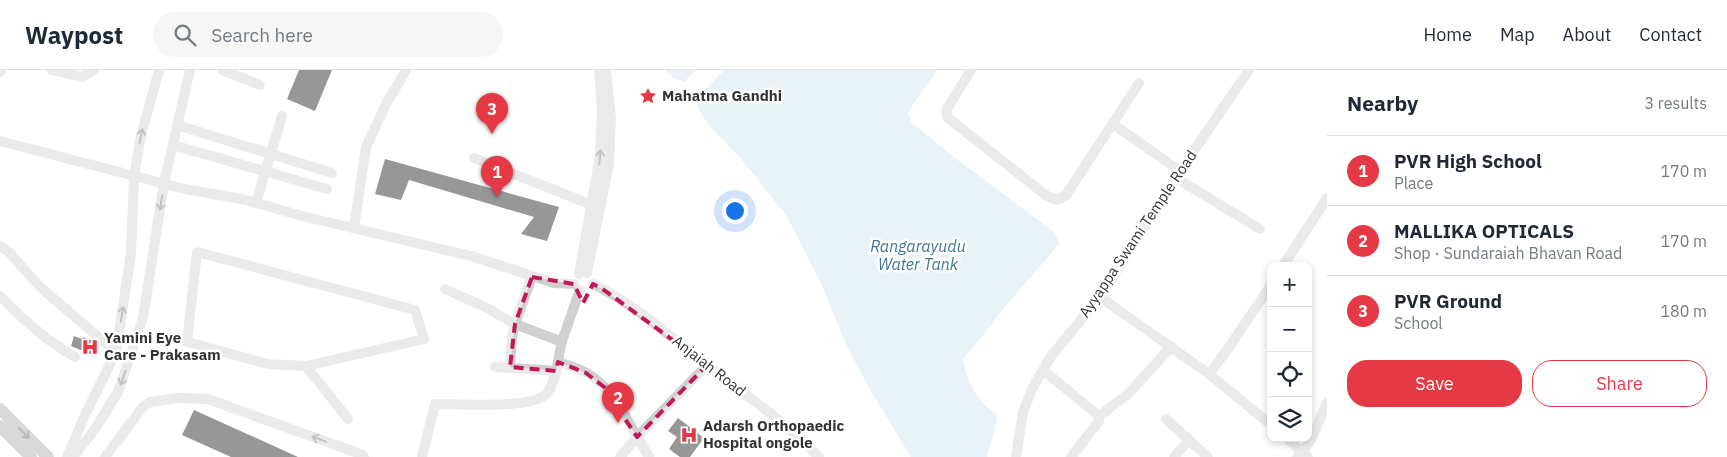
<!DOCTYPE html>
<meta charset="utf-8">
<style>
body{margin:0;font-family:"IBM Plex Sans",sans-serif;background:#f6f6f7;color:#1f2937}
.controls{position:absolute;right:15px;bottom:15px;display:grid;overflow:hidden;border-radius:10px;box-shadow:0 2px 8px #0003}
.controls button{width:45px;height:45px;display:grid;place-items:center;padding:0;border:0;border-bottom:1px solid #e0e1e3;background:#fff;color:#1f2937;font:25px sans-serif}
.you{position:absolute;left:734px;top:140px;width:18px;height:18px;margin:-12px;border:4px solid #fff;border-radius:50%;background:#1a73e8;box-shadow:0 0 0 8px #1a73e833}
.badge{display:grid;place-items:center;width:32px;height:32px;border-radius:50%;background:#e63946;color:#fff;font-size:16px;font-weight:700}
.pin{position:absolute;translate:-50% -41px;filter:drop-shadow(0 1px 2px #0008)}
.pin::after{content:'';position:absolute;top:26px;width:18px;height:15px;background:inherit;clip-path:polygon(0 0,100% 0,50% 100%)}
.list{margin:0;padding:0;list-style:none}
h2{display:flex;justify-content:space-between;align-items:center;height:65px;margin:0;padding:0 20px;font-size:21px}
h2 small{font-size:16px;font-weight:400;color:#747a83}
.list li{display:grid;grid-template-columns:32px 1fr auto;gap:15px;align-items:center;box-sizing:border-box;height:70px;padding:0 20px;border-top:1px solid #e0e1e3}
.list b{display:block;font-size:19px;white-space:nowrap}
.list p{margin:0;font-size:16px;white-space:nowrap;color:#747a83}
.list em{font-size:16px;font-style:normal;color:#747a83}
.actions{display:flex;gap:10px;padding:15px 20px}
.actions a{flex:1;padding:11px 0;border:1px solid #e63946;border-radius:20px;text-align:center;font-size:18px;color:#e63946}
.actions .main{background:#e63946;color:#fff}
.icon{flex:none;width:28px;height:28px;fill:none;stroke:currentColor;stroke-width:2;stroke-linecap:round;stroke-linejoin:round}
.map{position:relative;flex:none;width:1327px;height:387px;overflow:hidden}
header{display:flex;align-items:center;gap:30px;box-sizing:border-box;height:70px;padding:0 25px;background:#fff;border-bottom:1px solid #e0e1e3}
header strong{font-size:24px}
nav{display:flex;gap:28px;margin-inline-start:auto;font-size:18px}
.search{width:350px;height:45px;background:#f6f6f7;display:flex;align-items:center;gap:12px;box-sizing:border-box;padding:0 18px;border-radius:28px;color:#747a83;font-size:19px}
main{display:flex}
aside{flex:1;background:#fff}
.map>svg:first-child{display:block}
.water{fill:#cfe2ee}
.building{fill:#1a1a1a}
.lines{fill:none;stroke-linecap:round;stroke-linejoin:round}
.minor{stroke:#d0d0d0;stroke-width:10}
.major{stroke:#ababab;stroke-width:12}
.oneway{stroke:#7a7a7a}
.oneway2{stroke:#636363}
.marked{fill:none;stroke:#c2185b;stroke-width:4;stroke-dasharray:10 6;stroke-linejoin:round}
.labels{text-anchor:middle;stroke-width:5;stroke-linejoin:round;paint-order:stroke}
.poi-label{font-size:15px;font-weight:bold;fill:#333;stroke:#fff;text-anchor:start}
.street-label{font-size:15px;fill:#333;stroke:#fff}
.water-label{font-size:16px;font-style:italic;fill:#3f7597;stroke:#fff}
</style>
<header>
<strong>Waypost</strong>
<div class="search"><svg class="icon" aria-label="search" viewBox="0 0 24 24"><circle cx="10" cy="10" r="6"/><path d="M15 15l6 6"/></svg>Search here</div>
<nav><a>Home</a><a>Map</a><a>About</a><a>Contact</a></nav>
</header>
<main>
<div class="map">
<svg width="1327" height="387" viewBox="0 0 1327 387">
<rect width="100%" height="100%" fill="#fff"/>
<g class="water">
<path d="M 665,0 L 696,0 L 684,12 L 672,7 Z"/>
<path d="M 724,0 L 937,0 L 908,42 L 911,52 L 955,88 L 1054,162 L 1059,173 L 1054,180 L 998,245 L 986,262 L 963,289 C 966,311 978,333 997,344 C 997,359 990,372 987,387 L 911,387 L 869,318 L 847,276 L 819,209 L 786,145 L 742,90 L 708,54 L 697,37 L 698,27 Z"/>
</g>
<g class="building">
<path d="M 299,0 L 332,0 L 315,41 L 287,29 Z"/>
<path d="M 385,89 L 559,137 L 547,171 L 521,164 L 534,147 L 409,110 L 401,130 L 375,124 Z"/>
<path d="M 74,266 L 82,269 L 83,267 L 93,271 L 99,276 L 95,286 L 71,276 Z"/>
<path d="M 194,340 L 298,387 L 231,387 L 182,365 Z"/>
<path d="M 678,348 L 704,368 L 690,387 L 680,387 L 669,379 L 677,367 L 668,361 Z"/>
</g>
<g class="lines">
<g class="minor">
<path d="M 52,0 L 82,7 L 94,0"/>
<path d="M 222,0 L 260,15"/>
<path d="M 971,0 L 948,37 L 946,41 L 948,48 L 1047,126 L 1057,130 L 1066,125 L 1139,13"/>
<path d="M 0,2 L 1,0"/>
<path d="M 1113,54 L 1180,101"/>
<path d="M 177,55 L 332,103"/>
<path d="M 0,71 L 185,119 L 242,129 L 302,146 L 471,186 L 554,213 L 574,214"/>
<path d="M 173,75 L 327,119"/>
<path d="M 474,88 L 592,135"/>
<path d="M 1176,108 L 1260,159"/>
<path d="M 256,133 L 282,46"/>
<path d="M 354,158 L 366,77 L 385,36 L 406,0"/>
<path d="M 0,176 L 8,181 L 40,217 L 116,282"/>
<path d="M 1283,196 L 1327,128"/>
<path d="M 587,203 L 609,94 L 611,49 L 606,0"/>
<path d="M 579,204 L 600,86 L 602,41 L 599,0"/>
<path d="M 593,214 C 634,234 671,267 707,295 C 746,325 785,352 819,387"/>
<path d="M 445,219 L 487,238 L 515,254 L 562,272"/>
<path d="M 0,226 C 24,250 45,270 75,287"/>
<path d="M 1100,227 L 1209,304 L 1271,355"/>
<path d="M 558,292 C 567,295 578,298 587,303 C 611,317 624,343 637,367 L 620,387"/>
<path d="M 306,296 L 424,269 L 415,240 L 197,182 L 187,272 L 268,294 L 306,296 L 348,349"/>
<path d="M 495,297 L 556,301"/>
<path d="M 510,297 L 512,267 L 515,254 L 532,207"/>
<path d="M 1043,300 L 1099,346 L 1099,351 L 1071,387"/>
<path d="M 1209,304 L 1227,280 L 1271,215"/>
<path d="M 1099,346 L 1128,324 L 1171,277"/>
<path d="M 1166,349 L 1208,387"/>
<path d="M 1286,368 L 1308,387"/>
<path d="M 67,387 L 86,343 L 116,282 L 131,183 L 134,106 L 141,66 L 159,0"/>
<path d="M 73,387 L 95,359 L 118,322 L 143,248 L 164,113 L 190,0"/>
<path d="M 105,387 L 143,337 L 150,332 L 178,328 L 208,329 L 363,385 L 364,387"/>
<path d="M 422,387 L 435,334 C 458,334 529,339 545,325 C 557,314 558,286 562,271 C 568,254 574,237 580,220"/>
<path d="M 649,387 L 637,367 L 707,295"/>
<path d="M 1016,387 L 1023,342 L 1032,319 L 1043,300 L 1052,285 L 1100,227 L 1180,101 L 1249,0"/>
<path d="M 1174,387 L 1189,370"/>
<path d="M 1297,387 C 1313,373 1318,352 1327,333"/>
</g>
<g class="major">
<path d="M 0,339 L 48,387"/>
<path d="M 0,356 L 31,387"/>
</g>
</g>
<defs><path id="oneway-shaft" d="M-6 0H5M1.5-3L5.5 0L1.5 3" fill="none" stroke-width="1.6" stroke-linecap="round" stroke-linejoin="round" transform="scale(1.25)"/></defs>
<g class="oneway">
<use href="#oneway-shaft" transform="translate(141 66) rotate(-78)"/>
<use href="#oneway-shaft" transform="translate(600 87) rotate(-84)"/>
<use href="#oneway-shaft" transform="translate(161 133) rotate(99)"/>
<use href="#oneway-shaft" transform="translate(122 244) rotate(-81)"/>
<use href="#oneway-shaft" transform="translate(123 308) rotate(110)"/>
<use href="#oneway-shaft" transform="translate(319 369) rotate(-160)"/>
</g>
<use class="oneway2" href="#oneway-shaft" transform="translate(24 363) rotate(45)"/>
<path d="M0 0H1327V387H0ZM 532,207 L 574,214 L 583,233 L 593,214 L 604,220 L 707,295 L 637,367 L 604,317 L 586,303 L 558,292 L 556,301 L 510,297 L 515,254 Z" fill="#fff" fill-opacity=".55" fill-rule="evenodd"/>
<path class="marked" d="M 532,207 L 574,214 L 583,233 L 593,214 L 604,220 L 707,295 L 637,367 L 604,317 L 586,303 L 558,292 L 556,301 L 510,297 L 515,254 Z"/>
<defs>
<g id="sight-bare" transform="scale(1.35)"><path d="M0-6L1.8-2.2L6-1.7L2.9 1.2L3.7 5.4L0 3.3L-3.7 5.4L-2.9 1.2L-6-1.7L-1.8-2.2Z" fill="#e63946" stroke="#fff" stroke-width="2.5" paint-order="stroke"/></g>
<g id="hospital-bare" transform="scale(1.35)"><path d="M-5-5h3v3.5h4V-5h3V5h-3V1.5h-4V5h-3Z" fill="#e63946" stroke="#fff" stroke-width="2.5" paint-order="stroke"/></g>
</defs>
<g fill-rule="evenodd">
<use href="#sight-bare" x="648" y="26"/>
<use href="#hospital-bare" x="90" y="277"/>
<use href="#hospital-bare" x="689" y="365"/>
</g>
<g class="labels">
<g class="poi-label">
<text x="662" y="31">Mahatma Gandhi</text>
<text x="104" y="273">Yamini Eye<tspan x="104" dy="17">Care - Prakasam</tspan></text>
<text x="703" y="361">Adarsh Orthopaedic<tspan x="703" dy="17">Hospital ongole</tspan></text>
</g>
<g class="street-label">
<text transform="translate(1138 164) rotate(-56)" y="5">Ayyappa Swami Temple Road</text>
<text transform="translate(709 296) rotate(38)" y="5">Anjaiah Road</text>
</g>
<g class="water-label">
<text x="918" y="182">Rangarayudu<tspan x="918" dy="18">Water Tank</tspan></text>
</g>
</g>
</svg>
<div class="controls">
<button>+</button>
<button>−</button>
<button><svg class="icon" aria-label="locate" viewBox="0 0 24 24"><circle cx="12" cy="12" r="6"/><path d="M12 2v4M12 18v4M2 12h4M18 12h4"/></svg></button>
<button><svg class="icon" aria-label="layers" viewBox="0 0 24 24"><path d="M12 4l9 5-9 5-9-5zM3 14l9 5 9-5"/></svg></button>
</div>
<div class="you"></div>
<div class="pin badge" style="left:497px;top:127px">1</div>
<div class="pin badge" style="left:618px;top:353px">2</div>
<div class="pin badge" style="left:492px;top:64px">3</div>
</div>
<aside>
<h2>Nearby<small>3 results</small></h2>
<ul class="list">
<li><span class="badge">1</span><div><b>PVR High School</b><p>Place</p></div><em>170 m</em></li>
<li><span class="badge">2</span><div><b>MALLIKA OPTICALS</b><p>Shop · Sundaraiah Bhavan Road</p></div><em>170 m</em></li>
<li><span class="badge">3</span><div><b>PVR Ground</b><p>School</p></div><em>180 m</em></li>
</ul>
<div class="actions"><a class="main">Save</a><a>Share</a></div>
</aside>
</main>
